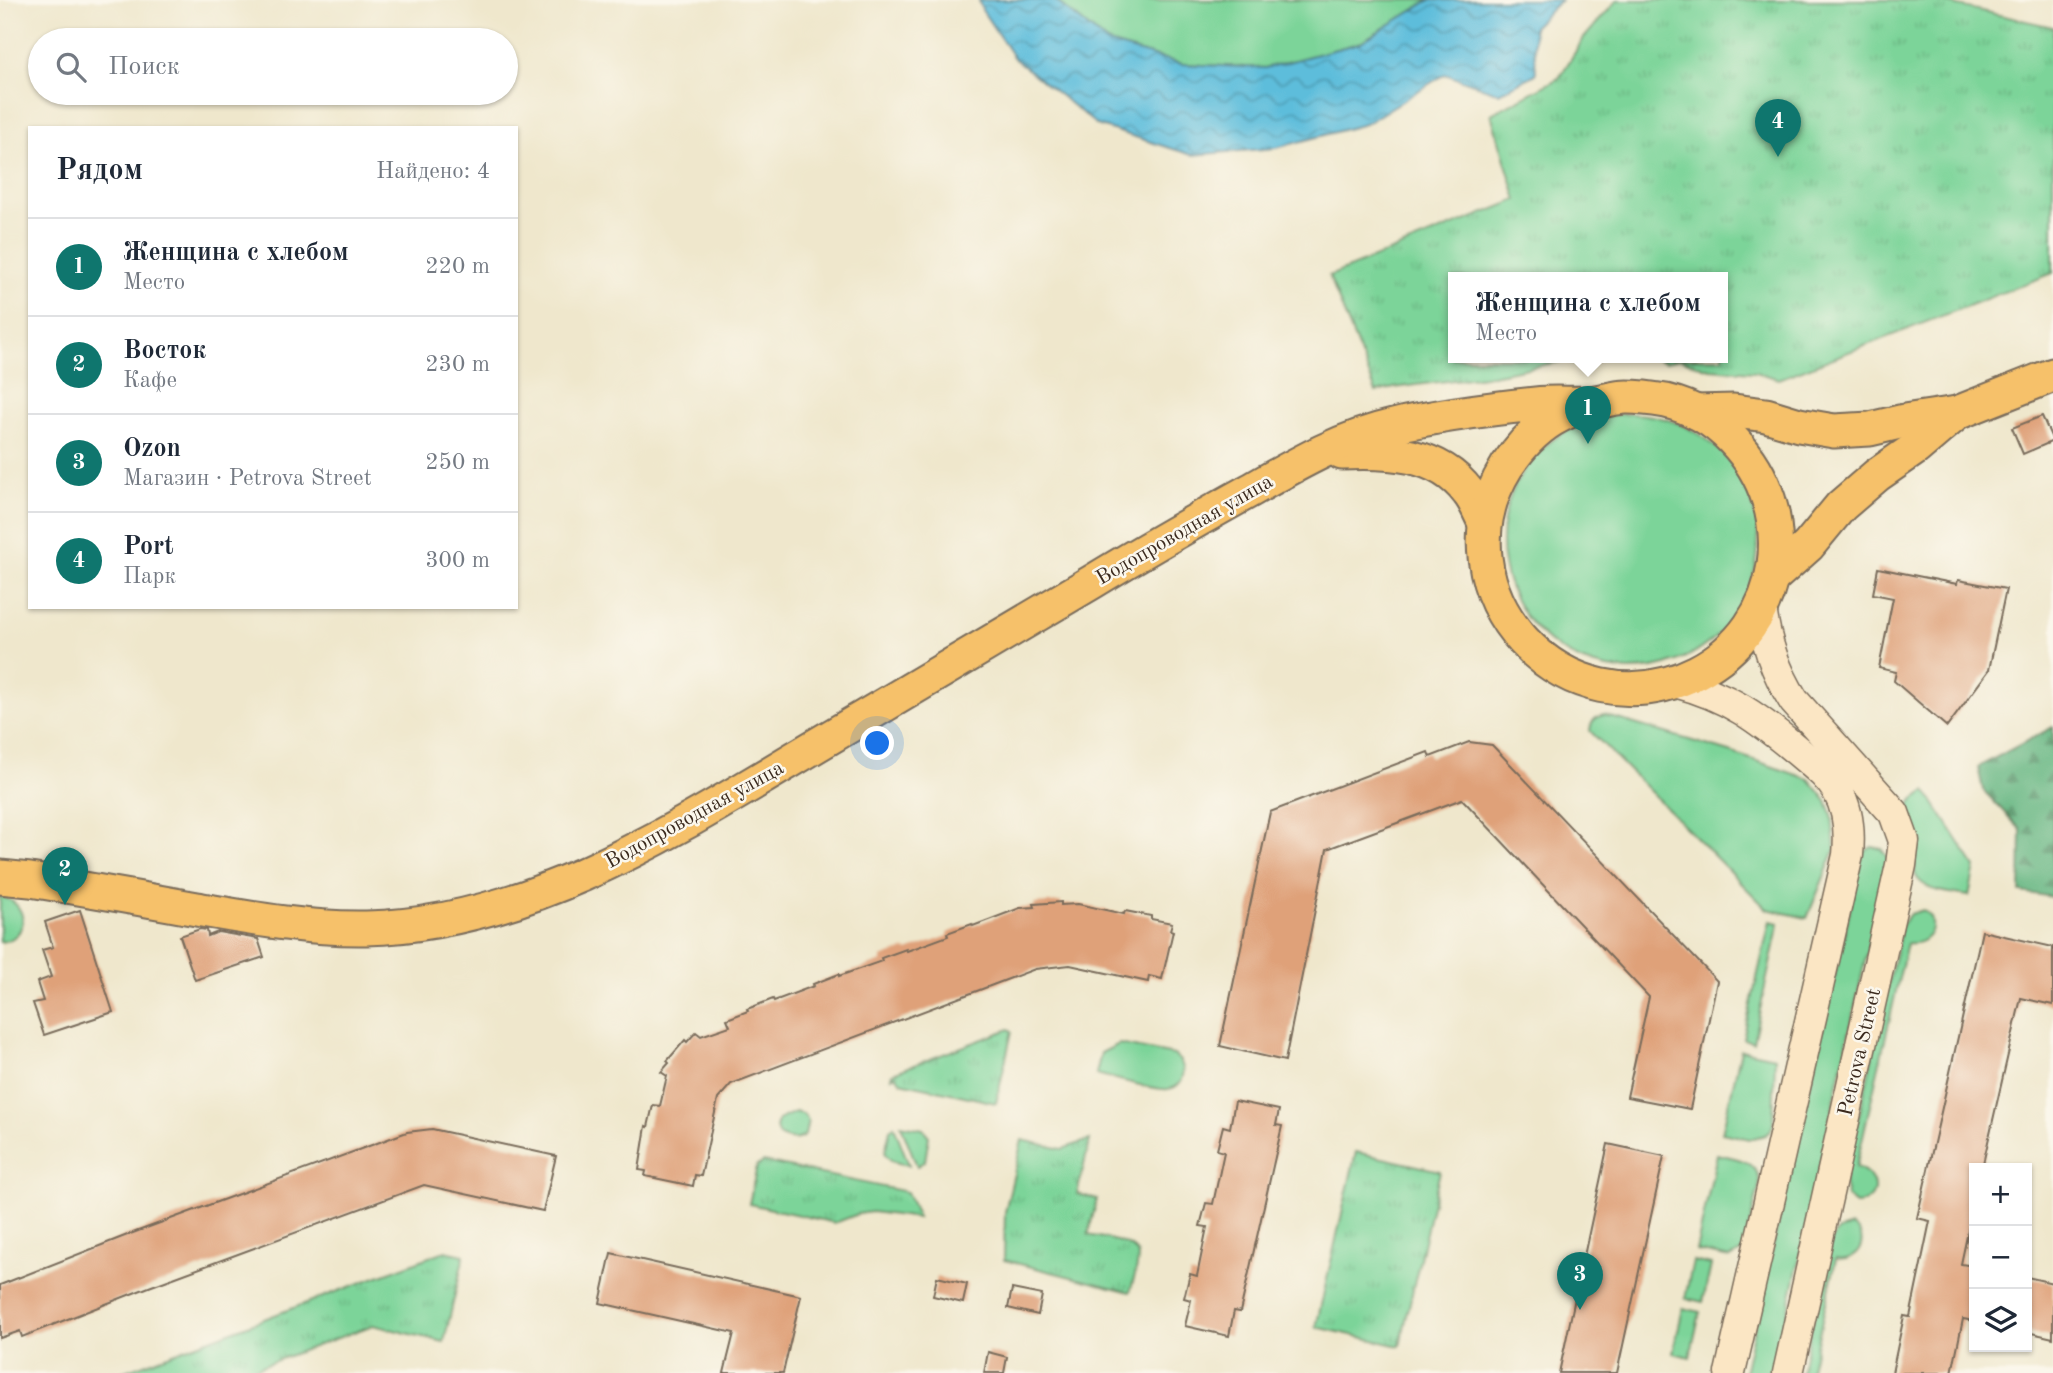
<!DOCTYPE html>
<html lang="ru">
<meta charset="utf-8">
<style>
body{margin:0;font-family:"Old Standard TT",serif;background:#f6f6f7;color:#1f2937}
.controls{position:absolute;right:21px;bottom:21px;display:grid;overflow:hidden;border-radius:0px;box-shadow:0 2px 5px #0004}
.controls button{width:63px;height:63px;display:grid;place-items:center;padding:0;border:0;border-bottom:2px solid #e0e1e3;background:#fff;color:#1f2937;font:35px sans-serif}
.you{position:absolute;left:878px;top:744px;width:24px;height:24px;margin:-18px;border:5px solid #fff;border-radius:50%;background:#1a73e8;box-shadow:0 0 0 10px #1a73e833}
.badge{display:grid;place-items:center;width:46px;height:46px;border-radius:50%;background:#0f766e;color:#fff;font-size:23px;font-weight:700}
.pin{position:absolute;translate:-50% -58px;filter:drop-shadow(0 2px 4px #0008)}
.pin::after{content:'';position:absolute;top:37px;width:24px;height:21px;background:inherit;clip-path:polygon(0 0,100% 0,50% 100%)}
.popup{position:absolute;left:1448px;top:272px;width:280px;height:91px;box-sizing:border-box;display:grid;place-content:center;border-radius:0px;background:#fff;filter:drop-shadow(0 2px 5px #0005);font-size:23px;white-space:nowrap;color:#747a83}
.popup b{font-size:26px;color:#1f2937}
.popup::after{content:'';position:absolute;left:50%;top:100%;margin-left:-14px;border:14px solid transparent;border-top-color:#fff}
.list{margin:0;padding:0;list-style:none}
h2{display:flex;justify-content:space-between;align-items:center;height:91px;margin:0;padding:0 28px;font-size:30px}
h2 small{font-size:23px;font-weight:400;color:#747a83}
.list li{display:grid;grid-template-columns:46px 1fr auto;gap:21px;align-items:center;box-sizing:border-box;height:98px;padding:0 28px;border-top:2px solid #e0e1e3}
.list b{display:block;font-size:26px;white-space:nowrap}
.list p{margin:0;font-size:23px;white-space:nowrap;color:#747a83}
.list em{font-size:23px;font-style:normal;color:#747a83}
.icon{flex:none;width:38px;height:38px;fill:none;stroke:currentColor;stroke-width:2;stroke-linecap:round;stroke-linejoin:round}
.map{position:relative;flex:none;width:2053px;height:1373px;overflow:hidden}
.search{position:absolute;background:#fff;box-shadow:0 2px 5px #0004;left:28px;top:28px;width:490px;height:77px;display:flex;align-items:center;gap:18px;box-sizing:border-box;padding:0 24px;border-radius:38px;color:#747a83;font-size:26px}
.panel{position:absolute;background:#fff;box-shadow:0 2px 5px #0004;left:28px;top:126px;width:490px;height:483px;border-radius:0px}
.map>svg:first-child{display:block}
.green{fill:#7cd499;stroke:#5c7f5c;stroke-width:2}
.forest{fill:url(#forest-firs);stroke:#507050;stroke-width:2}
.park{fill:url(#park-tufts);stroke:#5c7f5c;stroke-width:2}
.water{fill:url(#water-waves);stroke:#4c747c;stroke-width:2}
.building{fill:#dfa179}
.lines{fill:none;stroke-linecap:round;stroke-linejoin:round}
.secondary-casing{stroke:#7a6c5b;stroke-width:33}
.primary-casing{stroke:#7a6c5b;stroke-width:37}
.secondary{stroke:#fbe6c4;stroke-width:30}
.primary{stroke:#f6c16b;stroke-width:33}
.labels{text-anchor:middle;stroke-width:5;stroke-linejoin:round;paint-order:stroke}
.street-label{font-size:21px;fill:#3b2a1e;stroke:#fbf7ec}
</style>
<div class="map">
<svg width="2053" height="1373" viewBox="0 0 2053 1373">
<defs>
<pattern id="forest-firs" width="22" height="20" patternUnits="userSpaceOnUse" patternTransform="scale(1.75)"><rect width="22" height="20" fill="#65b681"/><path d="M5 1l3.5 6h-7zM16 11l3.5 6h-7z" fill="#549469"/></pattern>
<pattern id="park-tufts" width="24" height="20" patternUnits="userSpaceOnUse" patternTransform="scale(1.75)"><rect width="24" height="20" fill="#7cd499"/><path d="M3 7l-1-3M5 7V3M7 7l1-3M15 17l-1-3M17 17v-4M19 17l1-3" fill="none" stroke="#6cb683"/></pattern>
<pattern id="water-waves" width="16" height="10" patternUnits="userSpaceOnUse" patternTransform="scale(1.75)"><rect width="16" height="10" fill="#5dbddb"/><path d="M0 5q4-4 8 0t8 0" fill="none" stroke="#4e9ab1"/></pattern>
</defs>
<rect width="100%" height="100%" fill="#fbf7ec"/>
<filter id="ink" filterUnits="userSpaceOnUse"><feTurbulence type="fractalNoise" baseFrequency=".0143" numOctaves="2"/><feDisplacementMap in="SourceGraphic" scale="14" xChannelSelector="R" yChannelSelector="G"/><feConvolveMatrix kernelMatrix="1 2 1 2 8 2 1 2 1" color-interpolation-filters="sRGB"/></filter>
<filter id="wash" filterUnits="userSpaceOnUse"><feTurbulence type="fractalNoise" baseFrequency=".00686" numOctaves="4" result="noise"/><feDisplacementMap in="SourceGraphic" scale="28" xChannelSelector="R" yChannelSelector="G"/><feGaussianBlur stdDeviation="1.57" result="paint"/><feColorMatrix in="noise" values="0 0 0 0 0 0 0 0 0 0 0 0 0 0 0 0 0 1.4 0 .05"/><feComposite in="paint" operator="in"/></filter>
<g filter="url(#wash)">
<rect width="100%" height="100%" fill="#efe7cc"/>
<g class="green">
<path d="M 1055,0 L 1430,0 L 1359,43 L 1265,68 L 1182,64 L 1108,43 Z"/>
<circle cx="1630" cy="542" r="128"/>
<path d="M 1604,715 L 1730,752 L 1809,779 L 1827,801 L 1832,814 L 1835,850 L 1807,918 L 1767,909 L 1590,731 C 1591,721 1595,717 1604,715 Z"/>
<path d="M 1926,791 L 1975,867 L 1969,896 C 1952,893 1922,892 1915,874 L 1915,828 L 1909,808 L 1912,801 Z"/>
<path d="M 1872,847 L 1882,849 L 1888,857 L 1774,1373 L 1744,1373 L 1863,852 Z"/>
<path d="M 0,897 C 22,899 32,927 11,939 C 8,941 4,941 0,942 Z"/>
<path d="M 1923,910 L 1931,917 C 1936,934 1924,945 1907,943 L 1856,1167 C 1878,1174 1882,1202 1856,1204 L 1847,1197 L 1844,1183 L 1902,924 L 1910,914 Z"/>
<path d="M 1770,921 L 1779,923 L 1753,1042 L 1743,1039 Z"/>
<path d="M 1119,1044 L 1174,1055 C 1188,1064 1187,1086 1168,1089 C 1156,1091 1110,1077 1096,1074 L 1101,1053 Z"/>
<path d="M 1741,1050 L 1775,1057 L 1773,1125 L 1770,1131 L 1765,1135 L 1750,1139 L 1722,1133 Z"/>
<path d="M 795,1112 L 803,1114 L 808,1120 L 805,1135 C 798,1142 789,1140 780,1136 L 776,1129 L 778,1120 Z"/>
<path d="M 901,1125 L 923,1129 L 929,1136 L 925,1161 L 917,1166 Z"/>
<path d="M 894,1126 L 909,1165 C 899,1163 889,1163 885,1152 L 890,1130 Z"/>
<path d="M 1717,1154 C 1737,1159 1757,1159 1760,1183 L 1743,1251 L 1730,1258 L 1696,1251 Z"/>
<path d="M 1852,1226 C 1872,1239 1858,1263 1836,1259 L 1810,1373 L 1801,1373 L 1831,1240 L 1839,1230 Z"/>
<path d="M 1693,1261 L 1711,1265 L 1703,1302 L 1685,1298 Z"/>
<path d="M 1683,1308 L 1700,1312 L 1690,1357 L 1673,1353 Z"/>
</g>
<path class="forest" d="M 2053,727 L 2053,897 L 2020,892 L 2021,830 L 1983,790 L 1978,767 Z"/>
<g class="park">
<path d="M 1617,0 L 1932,0 L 2053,27 L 2053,273 L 1779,379 L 1755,372 L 1710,369 L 1680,359 L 1665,362 L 1655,358 L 1723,358 L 1723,278 L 1453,278 L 1453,358 L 1579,358 L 1492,375 L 1394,388 L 1376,392 L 1329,276 L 1517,200 L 1491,114 L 1559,78 L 1584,38 Z"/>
<path d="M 1009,1029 L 1012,1031 L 996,1103 L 901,1082 L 896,1075 L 892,1077 L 893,1073 Z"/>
<path d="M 1022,1140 L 1062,1149 L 1090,1140 L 1077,1194 L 1097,1199 L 1088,1235 C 1101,1238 1138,1242 1138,1257 C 1138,1268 1133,1281 1130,1292 L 1004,1260 L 1005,1212 Z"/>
<path d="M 1356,1152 L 1440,1171 L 1400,1346 L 1316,1327 Z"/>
<path d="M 764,1162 L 907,1192 L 918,1218 L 872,1212 L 858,1214 L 835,1223 L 749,1204 L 757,1166 Z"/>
<path d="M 445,1251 L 464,1255 L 444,1342 L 373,1325 L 242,1373 L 120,1373 Z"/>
</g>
<path class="water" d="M 979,0 L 1055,0 L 1108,43 L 1182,64 L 1265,68 L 1359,43 L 1430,0 L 1561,0 L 1533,27 L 1536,74 L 1499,93 L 1445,74 L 1365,124 L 1276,148 L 1192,155 L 1097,125 L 1014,58 L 982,10 Z"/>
<g id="blocks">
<g class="building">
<path d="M 2042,416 L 2053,441 L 2023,454 L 2012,428 Z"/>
<path d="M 1878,568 L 1957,584 L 1958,580 L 2006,589 L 1989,670 L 1947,727 L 1894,681 L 1896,672 L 1879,668 L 1893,598 L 1873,594 Z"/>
<path d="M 1469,742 L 1492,745 L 1717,981 L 1690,1109 L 1627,1097 L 1649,997 L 1462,799 L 1327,849 L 1285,1061 L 1220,1046 L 1270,812 L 1428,752 L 1430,757 Z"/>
<path d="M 1061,902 L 1061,905 L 1078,904 L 1124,914 L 1125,911 L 1151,916 L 1151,919 L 1172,923 L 1170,930 L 1173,931 L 1162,979 L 1149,976 L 1148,982 L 1070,965 L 1035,969 L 731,1084 L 718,1099 L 701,1176 L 695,1175 L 693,1186 L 645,1176 L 646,1171 L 639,1170 L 646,1126 L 648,1127 L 653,1105 L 660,1106 L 667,1076 L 661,1072 L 669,1063 L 667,1061 L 685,1040 L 687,1042 L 696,1032 L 701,1036 L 730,1026 L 727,1019 L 748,1011 L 747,1009 L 773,999 L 774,1001 L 814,986 L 813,984 L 839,974 L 839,976 L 882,961 L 881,958 L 906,949 L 907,951 L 948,936 L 947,933 L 972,924 L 973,926 L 1020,908 L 1035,907 L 1034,904 Z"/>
<path d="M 80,910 L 113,1012 L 44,1035 L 33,1003 L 43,1001 L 37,982 L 51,977 L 42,950 L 53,947 L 45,922 Z"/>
<path d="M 200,929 L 207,930 L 208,936 L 218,932 L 258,939 L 264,957 L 195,980 L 180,936 Z"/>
<path d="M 1982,931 L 2053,947 L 2053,1005 L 2021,998 L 1982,1168 L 1974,1168 L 1974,1203 L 1961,1264 L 1974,1266 L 1974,1321 L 1963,1319 L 1952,1373 L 1892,1373 L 1904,1316 L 1910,1317 L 1930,1221 L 1917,1218 Z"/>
<path d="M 1235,1101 L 1279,1110 L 1276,1125 L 1282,1126 L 1240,1312 L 1234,1311 L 1229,1336 L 1185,1326 L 1191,1300 L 1184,1298 L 1190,1274 L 1197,1276 L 1207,1227 L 1200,1226 L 1206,1203 L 1213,1204 L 1224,1152 L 1217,1150 L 1223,1126 L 1230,1128 Z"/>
<path d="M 432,1129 L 556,1156 L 543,1211 L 424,1185 L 149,1287 L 22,1337 L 20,1331 L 0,1338 L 0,1285 L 130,1234 L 407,1132 Z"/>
<path d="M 1608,1144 L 1664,1156 L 1617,1373 L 1559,1373 Z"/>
<path d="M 611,1253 L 801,1296 L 783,1373 L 724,1373 L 734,1333 L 600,1303 Z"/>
<path d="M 937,1277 L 967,1284 L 963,1303 L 933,1296 Z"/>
<path d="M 2027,1277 L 2053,1283 L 2053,1338 L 2027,1332 Z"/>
<path d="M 1012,1289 L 1042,1295 L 1038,1315 L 1008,1308 Z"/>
<path d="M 988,1352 L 1007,1357 L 1004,1373 L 984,1373 Z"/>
</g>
</g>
</g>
<g filter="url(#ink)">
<use href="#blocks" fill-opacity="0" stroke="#7a6c5b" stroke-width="2"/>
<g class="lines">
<g class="secondary-casing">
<g id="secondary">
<path d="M 1761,608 C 1766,643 1775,671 1794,701 L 1894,813 L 1904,841 L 1901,865 L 1788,1373"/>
<path d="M 1675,682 C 1729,696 1758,718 1800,753 C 1814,765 1829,776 1838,792 C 1849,811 1850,833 1848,855 L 1730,1373"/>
</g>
</g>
<g class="primary-casing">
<g id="primary">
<path d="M 1696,412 L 1734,411 L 1766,415 L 1799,425 L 1834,431 L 1870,429 L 1904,421 L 1957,413 L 2053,375"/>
<path d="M 1342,453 C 1388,451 1438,452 1468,492 C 1475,500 1479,511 1484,521"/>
<path d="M 1772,578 L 1808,546 L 1841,506 L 1877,475 L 1916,448 L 1957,413"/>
<path d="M 0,877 L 30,880 C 86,889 142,899 197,909 C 254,919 309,929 366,928 C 534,924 682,825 822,742 C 912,689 1002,635 1092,582 C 1144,550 1197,520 1251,490 C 1295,465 1343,437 1393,426 C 1440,415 1488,409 1536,404 C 1553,402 1571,404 1588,403 C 1601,402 1614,397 1627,397 C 1639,397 1654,399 1666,401 C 1691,407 1715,421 1733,440 C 1801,511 1786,626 1697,672 C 1566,739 1429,590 1507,466 C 1519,448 1534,431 1552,420 C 1563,413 1576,408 1588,403"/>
</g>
</g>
<use href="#secondary" class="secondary"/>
<use href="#primary" class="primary"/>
</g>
</g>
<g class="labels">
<g class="street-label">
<text transform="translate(1184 529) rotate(-30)" y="7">Водопроводная улица</text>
<text transform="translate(694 814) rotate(-29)" y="7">Водопроводная улица</text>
<text transform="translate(1859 1052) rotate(-77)" y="7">Petrova Street</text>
</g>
</g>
</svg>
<div class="controls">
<button>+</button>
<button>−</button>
<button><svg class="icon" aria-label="layers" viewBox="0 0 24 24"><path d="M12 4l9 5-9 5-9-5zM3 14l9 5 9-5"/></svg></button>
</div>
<div class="you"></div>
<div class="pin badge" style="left:1588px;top:444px">1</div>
<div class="popup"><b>Женщина с хлебом</b>Место</div>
<div class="pin badge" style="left:65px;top:905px">2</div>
<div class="pin badge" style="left:1580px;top:1310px">3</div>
<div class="pin badge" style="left:1778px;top:157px">4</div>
<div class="search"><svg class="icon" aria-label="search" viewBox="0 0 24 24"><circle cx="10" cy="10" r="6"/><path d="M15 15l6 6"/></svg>Поиск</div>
<section class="panel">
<h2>Рядом<small>Найдено: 4</small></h2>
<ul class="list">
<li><span class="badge">1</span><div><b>Женщина с хлебом</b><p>Место</p></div><em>220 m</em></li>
<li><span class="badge">2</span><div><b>Восток</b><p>Кафе</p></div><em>230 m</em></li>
<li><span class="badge">3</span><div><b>Ozon</b><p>Магазин · Petrova Street</p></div><em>250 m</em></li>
<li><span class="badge">4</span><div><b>Port</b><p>Парк</p></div><em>300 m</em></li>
</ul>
</section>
</div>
